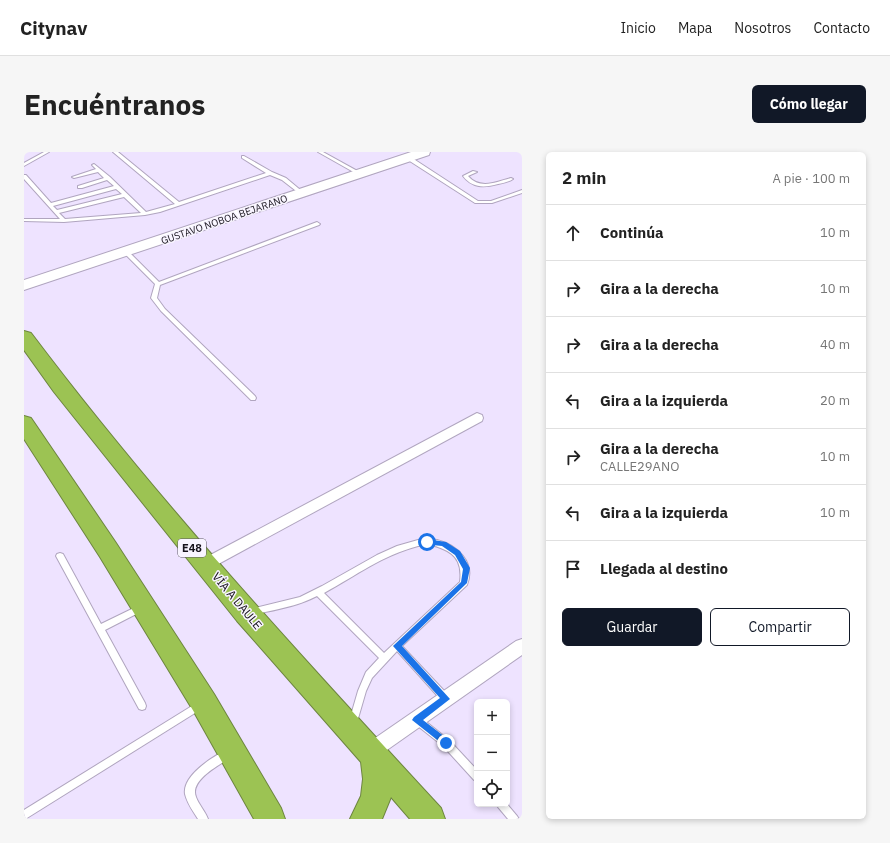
<!DOCTYPE html>
<html lang="es">
<meta charset="utf-8">
<style>
body{margin:0;font-family:"IBM Plex Sans",sans-serif;background:#f6f6f6;color:#222}
.controls{position:absolute;right:12px;bottom:12px;display:grid;overflow:hidden;border-radius:6px;box-shadow:0 2px 6px #0003}
.controls button{width:36px;height:36px;display:grid;place-items:center;padding:0;border:0;border-bottom:1px solid #e0e0e0;background:#fff;color:#222;font:20px sans-serif}
.stop{position:absolute;width:12px;height:12px;margin:-9px;border:3px solid #1a73e8;border-radius:50%;background:#fff}
.stop.end{background:#1a73e8;border-color:#fff;box-shadow:0 1px 4px #0008}
.list{margin:0;padding:0;list-style:none}
h2{display:flex;justify-content:space-between;align-items:center;height:52px;margin:0;padding:0 16px;font-size:17px}
h2 small{font-size:13px;font-weight:400;color:#767676}
.list li{display:grid;grid-template-columns:26px 1fr auto;gap:12px;align-items:center;box-sizing:border-box;height:56px;padding:0 16px;border-top:1px solid #e0e0e0}
.list b{display:block;font-size:15px;white-space:nowrap}
.list p{margin:0;font-size:13px;white-space:nowrap;color:#767676}
.list em{font-size:13px;font-style:normal;color:#767676}
.actions{display:flex;gap:8px;padding:12px 16px}
.actions a{flex:1;padding:9px 0;border:1px solid #111827;border-radius:6px;text-align:center;font-size:14px;color:#111827}
.actions .main{background:#111827;color:#fff}
.icon{flex:none;width:22px;height:22px;fill:none;stroke:currentColor;stroke-width:2;stroke-linecap:round;stroke-linejoin:round}
.map{position:relative;flex:none;width:498px;height:667px;overflow:hidden;border-radius:6px}
header{display:flex;align-items:center;gap:24px;box-sizing:border-box;height:56px;padding:0 20px;background:#fff;border-bottom:1px solid #e0e0e0}
header strong{font-size:19px}
nav{display:flex;gap:22px;margin-inline-start:auto;font-size:14px}
.intro{display:flex;align-items:center;justify-content:space-between;box-sizing:border-box;height:96px;padding:0 24px}
h1{margin:0;font-size:28px}
.button{padding:10px 18px;border-radius:6px;background:#111827;color:#fff;font-size:14px;font-weight:700}
main{display:flex;gap:24px;padding:0 24px}
aside{flex:1;background:#fff;border-radius:6px;box-shadow:0 2px 6px #0003}
.map>svg:first-child{display:block}
.lines{fill:none;stroke-linecap:round;stroke-linejoin:round}
.lane-casing{stroke:#b0a5bf;stroke-width:2}
.street-casing{stroke:#b0a5bf;stroke-width:2}
.secondary-casing{stroke:#b0a5bf;stroke-width:2}
.highway-casing{stroke:#6d8540;stroke-width:2}
.lane{fill:#fff;fill-rule:evenodd}
.street{fill:#fff;fill-rule:evenodd}
.secondary{fill:#fff;fill-rule:evenodd}
.highway{fill:#9cc353;fill-rule:evenodd}
.route{fill:#1a73e8}
.labels{text-anchor:middle;stroke-width:3;stroke-linejoin:round;paint-order:stroke}
.far-street-label{font-size:10px;fill:#17131c;stroke:#f8f4ff}
.shield{fill:#f8f4ff;stroke:#5a5660;stroke-width:1}
.shield-label{font-size:11px;font-weight:bold;fill:#17131c}
.street-label{font-size:12px;fill:#17131c;stroke:#f8f4ff}
</style>
<header>
<strong>Citynav</strong>
<nav><a>Inicio</a><a>Mapa</a><a>Nosotros</a><a>Contacto</a></nav>
</header>
<div class="intro"><h1>Encuéntranos</h1><a class="button">Cómo llegar</a></div>
<main>
<div class="map">
<svg width="498" height="667" viewBox="0 0 498 667">
<rect width="100%" height="100%" fill="#eee3ff"/>
<g class="lines">
<g class="lane-casing">
<g id="lane">
<path d="M 20,0 L 25,0 L 0,14 L 0,11 Z"/>
<path d="M 89,0 L 94,0 L 155,50 L 242,21 L 218,6 L 218,4 L 220,4 L 248,20 L 262,26 L 280,41 L 276,42 L 258,28 L 246,23 L 136,60 L 121,63 L 40,70 L 0,69 L 0,67 L 36,67 L 0,27 L 0,23 L 2,23 L 27,51 L 90,34 L 83,28 L 58,36 L 54,36 L 54,34 L 80,26 L 74,20 L 50,26 L 48,25 L 72,17 L 68,13 L 70,12 L 86,25 L 122,60 L 151,52 ZM 92,37 L 98,42 L 33,58 L 29,54 ZM 100,45 L 117,61 L 41,67 L 35,61 Z"/>
<path d="M 294,0 L 299,0 L 337,21 L 333,22 Z"/>
<path d="M 381,4 L 385,4 L 454,49 L 467,49 L 498,38 L 498,41 L 468,51 L 451,51 L 381,6 Z"/>
<path d="M 449,19 L 453,20 L 444,24 C 456,38 472,30 487,26 L 489,27 C 485,30 479,31 474,32 C 460,36 448,36 439,24 Z"/>
<path d="M 293,70 L 296,72 L 295,73 L 136,133 L 133,146 L 141,157 L 231,244 L 232,246 L 231,248 L 227,248 L 137,159 L 127,146 L 131,132 L 99,100 L 102,98 L 104,99 L 135,130 Z"/>
<path d="M 394,388 C 400,388 407,387 413,388 C 433,393 452,410 443,433 L 378,494 L 425,544 L 426,547 L 425,550 L 422,551 L 419,550 L 373,499 L 348,526 L 342,539 L 333,570 L 332,573 L 329,574 L 326,573 L 325,570 L 334,539 L 342,520 L 355,506 L 293,444 C 272,455 249,458 227,463 L 224,462 L 223,460 L 224,458 L 227,457 L 276,445 L 298,434 L 353,403 L 373,394 ZM 394,394 C 399,394 405,393 410,394 C 413,394 416,396 419,397 C 434,403 438,414 436,430 L 360,501 L 300,441 C 333,423 357,404 394,394 Z"/>
<path d="M 36,401 L 39,402 L 77,472 L 114,454 L 117,453 L 120,454 L 121,456 L 120,458 L 81,478 L 121,551 L 122,554 L 121,557 L 118,558 L 115,557 L 32,404 L 33,402 Z"/>
<path d="M 176,549 L 179,550 L 180,553 L 179,556 L 3,666 L 0,667 L 0,658 Z"/>
<path d="M 393,564 L 396,565 L 425,588 L 453,618 L 453,630 L 450,628 L 419,594 L 390,571 L 389,568 L 390,565 Z"/>
<path d="M 204,598 L 207,599 L 209,602 L 207,605 C 196,613 165,628 172,645 C 175,653 181,659 184,667 L 174,667 C 169,659 163,651 161,642 C 158,624 190,603 204,598 Z"/>
<path d="M 472,652 L 483,652 L 493,664 L 495,667 L 484,667 L 474,655 Z"/>
</g>
</g>
<g class="street-casing">
<g id="street">
<path d="M 453,261 L 458,263 L 459,266 L 458,269 L 187,416 L 182,418 L 177,416 L 174,412 L 177,408 Z"/>
<path d="M 498,487 L 498,503 L 353,605 L 347,608 L 341,605 L 338,599 L 341,593 L 492,489 Z"/>
</g>
</g>
<g class="secondary-casing">
<path id="secondary" d="M 387,0 L 406,0 L 405,3 L 0,138 L 0,128 Z"/>
</g>
<g class="highway-casing">
<g id="highway">
<path d="M 0,179 L 7,181 C 133,348 275,502 417,656 L 421,667 L 386,667 L 367,645 L 358,667 L 326,667 L 337,644 L 339,627 L 337,610 L 213,469 L 30,240 L 0,198 Z"/>
<path d="M 0,264 L 7,266 L 92,391 L 190,542 L 257,656 L 261,667 L 230,667 L 170,560 L 76,405 L 0,287 Z"/>
</g>
</g>
<use href="#lane" class="lane"/>
<use href="#street" class="street"/>
<use href="#secondary" class="secondary"/>
<use href="#highway" class="highway"/>
</g>
<path class="route" d="M 403,387 L 422,390 L 436,399 L 446,416 L 443,431 L 378,494 L 426,547 L 399,568 L 425,588 L 426,591 L 422,595 L 388,568 L 390,565 L 416,546 L 369,494 L 437,430 L 439,417 L 431,403 L 418,394 L 400,392 L 399,390 Z"/>
<g class="labels">
<g class="far-street-label">
<text transform="translate(200 67) rotate(-19)" y="4">GUSTAVO NOBOA BEJARANO</text>
</g>
<rect class="shield" x="154" y="387" width="28" height="18" rx="3"/>
<g class="shield-label">
<text x="168" y="400">E48</text>
</g>
<g class="street-label">
<text transform="translate(213 449) rotate(50)" y="4">VÍA A DAULE</text>
</g>
</g>
</svg>
<div class="controls">
<button>+</button>
<button>−</button>
<button><svg class="icon" aria-label="locate" viewBox="0 0 24 24"><circle cx="12" cy="12" r="6"/><path d="M12 2v4M12 18v4M2 12h4M18 12h4"/></svg></button>
</div>
<div class="stop" style="left:403px;top:390px"></div>
<div class="stop end" style="left:422px;top:591px"></div>
</div>
<aside>
<h2>2 min<small>A pie · 100 m</small></h2>
<ul class="list">
<li><svg class="icon" aria-label="ahead" viewBox="0 0 24 24"><path d="M12 20V5M6 11l6-6 6 6"/></svg><div><b>Continúa</b></div><em>10 m</em></li>
<li><svg class="icon" aria-label="right" viewBox="0 0 24 24"><path d="M7 20v-9h11M14 6l5 5-5 5"/></svg><div><b>Gira a la derecha</b></div><em>10 m</em></li>
<li><svg class="icon" aria-label="right" viewBox="0 0 24 24"><path d="M7 20v-9h11M14 6l5 5-5 5"/></svg><div><b>Gira a la derecha</b></div><em>40 m</em></li>
<li><svg class="icon" aria-label="left" viewBox="0 0 24 24"><path d="M17 20v-9H6M10 6l-5 5 5 5"/></svg><div><b>Gira a la izquierda</b></div><em>20 m</em></li>
<li><svg class="icon" aria-label="right" viewBox="0 0 24 24"><path d="M7 20v-9h11M14 6l5 5-5 5"/></svg><div><b>Gira a la derecha</b><p>CALLE29ANO</p></div><em>10 m</em></li>
<li><svg class="icon" aria-label="left" viewBox="0 0 24 24"><path d="M17 20v-9H6M10 6l-5 5 5 5"/></svg><div><b>Gira a la izquierda</b></div><em>10 m</em></li>
<li><svg class="icon" aria-label="arrive" viewBox="0 0 24 24"><path d="M6 21V4h12l-3 4 3 4H6"/></svg><div><b>Llegada al destino</b></div></li>
</ul>
<div class="actions"><a class="main">Guardar</a><a>Compartir</a></div>
</aside>
</main>
